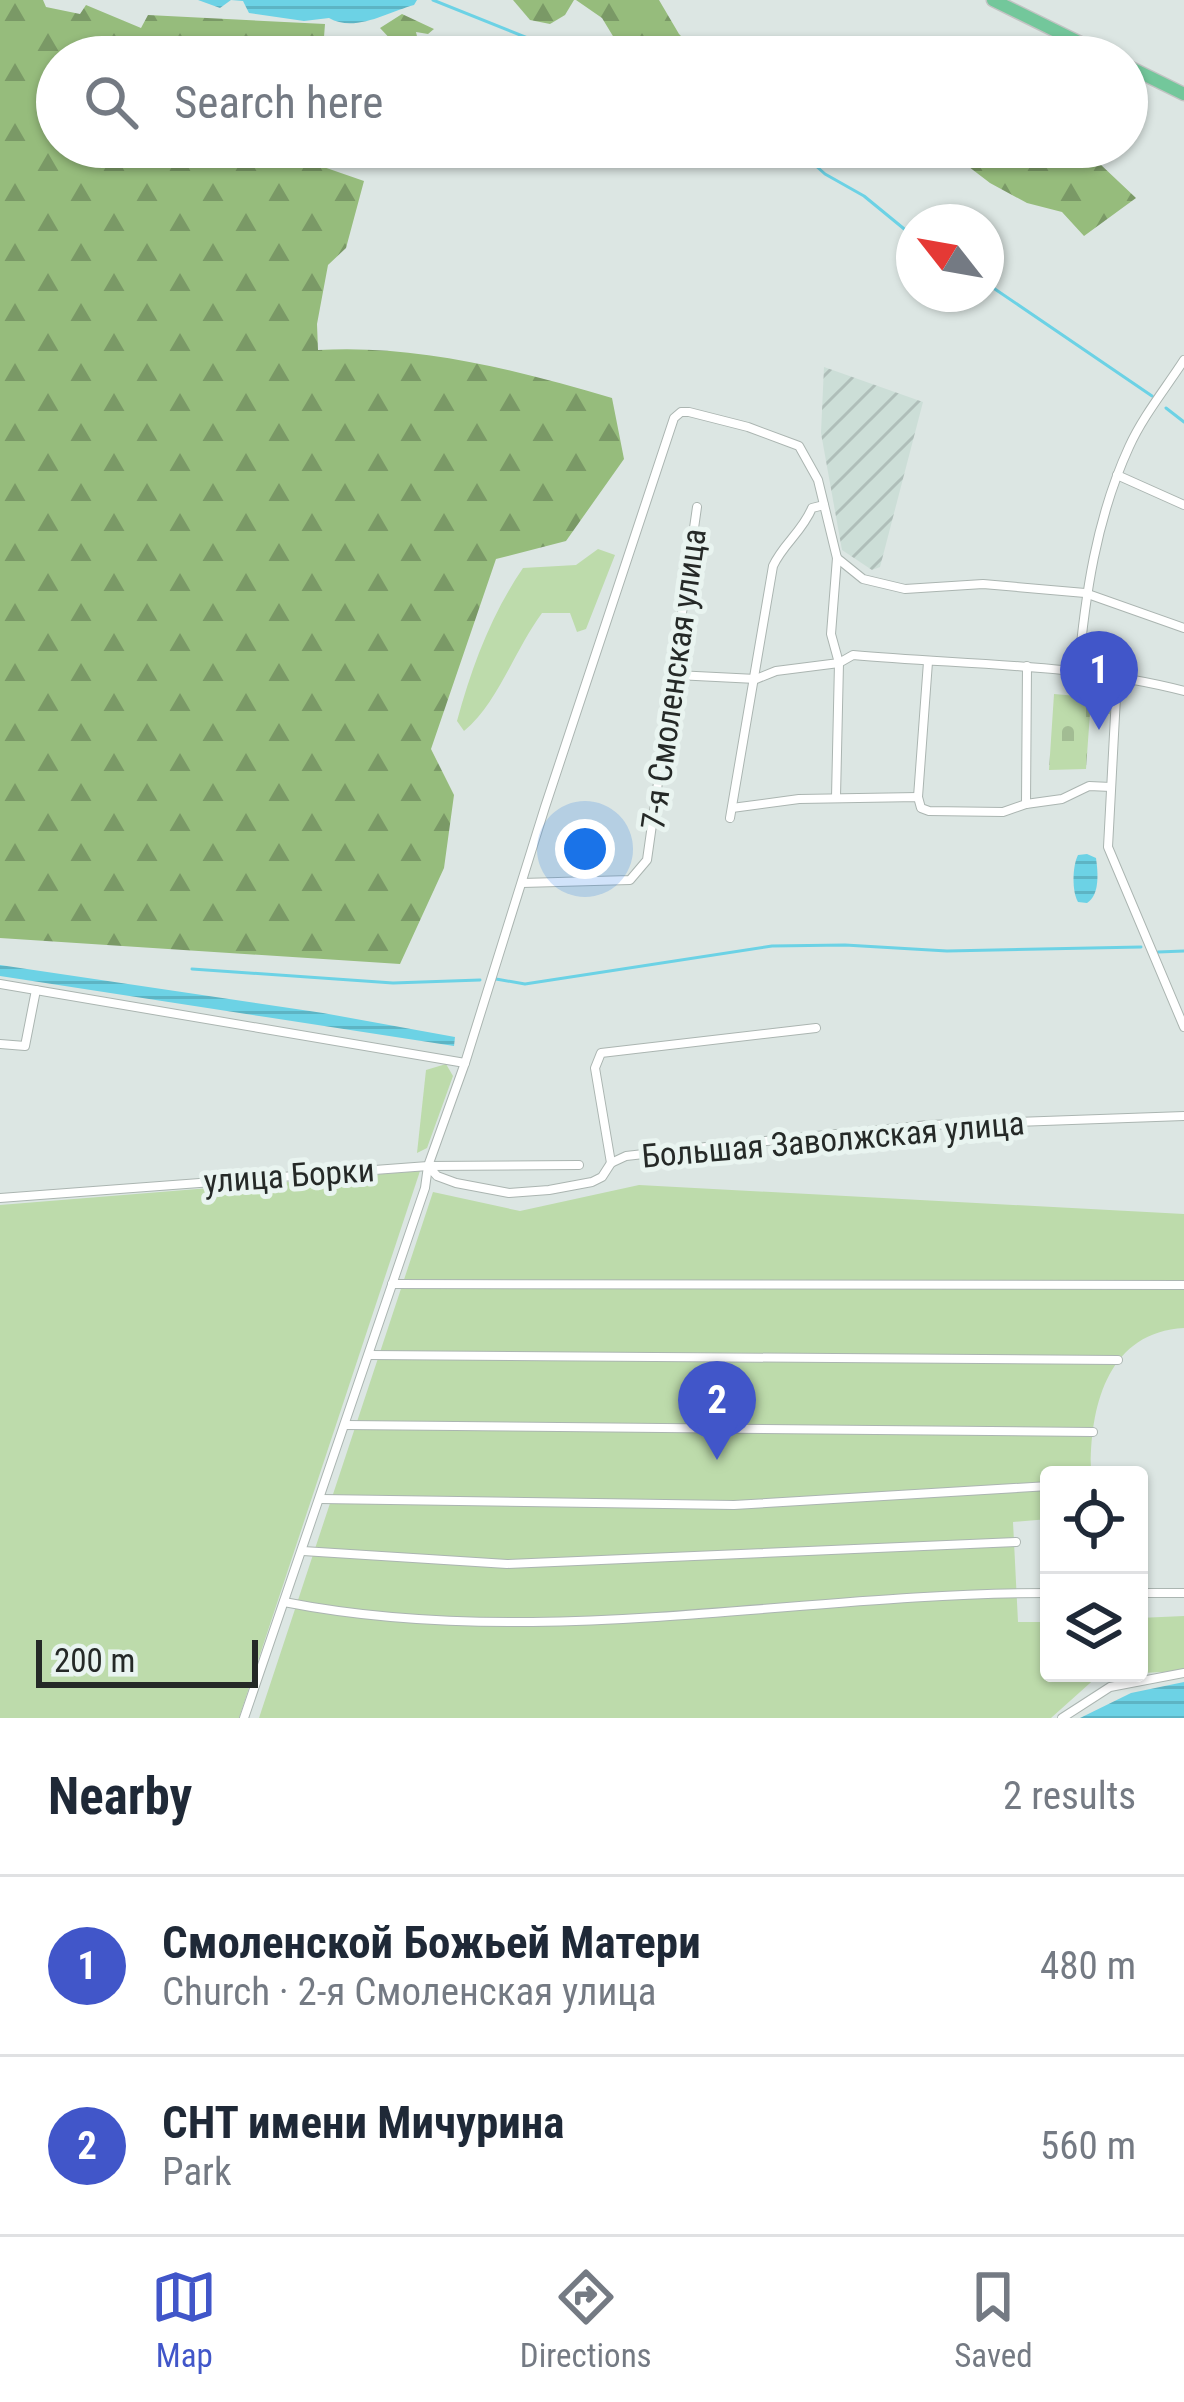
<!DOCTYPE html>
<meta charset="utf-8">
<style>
body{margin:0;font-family:"Roboto Condensed",sans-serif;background:#f2f2f3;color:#1f2937}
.controls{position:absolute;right:36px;bottom:36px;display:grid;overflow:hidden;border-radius:12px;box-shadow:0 3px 9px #0004}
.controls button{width:108px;height:108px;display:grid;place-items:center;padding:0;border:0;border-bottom:3px solid #e0e1e3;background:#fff;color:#1f2937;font:60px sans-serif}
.compass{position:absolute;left:896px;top:204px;width:108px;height:108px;border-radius:50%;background:#fff;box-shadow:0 3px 9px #0004;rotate:301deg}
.scale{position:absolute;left:36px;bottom:30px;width:222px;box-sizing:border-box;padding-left:12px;border:6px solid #252927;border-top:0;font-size:33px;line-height:42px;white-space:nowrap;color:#252927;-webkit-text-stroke:9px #e9f4f0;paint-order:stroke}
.you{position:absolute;left:585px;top:849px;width:42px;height:42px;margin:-30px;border:9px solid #fff;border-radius:50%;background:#1a73e8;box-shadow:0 0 0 18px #1a73e833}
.badge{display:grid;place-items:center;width:78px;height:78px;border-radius:50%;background:#4156c9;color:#fff;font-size:39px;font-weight:700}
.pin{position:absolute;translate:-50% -99px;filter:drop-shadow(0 3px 6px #0008)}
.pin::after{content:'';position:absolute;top:63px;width:42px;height:36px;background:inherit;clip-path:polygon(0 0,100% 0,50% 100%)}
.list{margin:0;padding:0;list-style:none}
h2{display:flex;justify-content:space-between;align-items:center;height:156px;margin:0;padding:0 48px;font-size:51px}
h2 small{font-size:39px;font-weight:400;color:#747a83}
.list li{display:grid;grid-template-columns:78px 1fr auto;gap:36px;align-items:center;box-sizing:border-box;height:180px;padding:0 48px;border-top:3px solid #e0e1e3}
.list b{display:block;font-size:45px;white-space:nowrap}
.list p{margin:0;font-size:39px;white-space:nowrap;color:#747a83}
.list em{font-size:39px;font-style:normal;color:#747a83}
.icon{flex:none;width:66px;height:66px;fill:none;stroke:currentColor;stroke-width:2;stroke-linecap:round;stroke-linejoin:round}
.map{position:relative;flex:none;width:1184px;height:1718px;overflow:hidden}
.search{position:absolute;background:#fff;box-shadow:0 3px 9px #0004;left:36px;right:36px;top:36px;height:132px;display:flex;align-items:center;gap:30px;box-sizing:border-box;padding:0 42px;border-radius:66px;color:#747a83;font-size:45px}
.sheet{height:516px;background:#fff}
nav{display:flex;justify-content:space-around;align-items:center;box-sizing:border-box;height:168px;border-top:3px solid #e0e1e3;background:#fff;font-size:33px;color:#747a83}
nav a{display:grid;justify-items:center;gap:6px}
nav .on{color:#4156c9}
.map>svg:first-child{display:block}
.industrial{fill:url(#industrial-furrows)}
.green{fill:#bddbab}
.forest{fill:url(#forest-firs)}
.cemetery{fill:url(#cemetery-stones)}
.water{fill:url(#water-rules)}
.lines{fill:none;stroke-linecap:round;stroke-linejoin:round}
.stream{stroke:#6cd2e5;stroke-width:3}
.minor-casing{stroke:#abb5b1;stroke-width:10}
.primary-casing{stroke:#c2c3c3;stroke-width:15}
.minor{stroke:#fff;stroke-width:8}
.primary{stroke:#73c79b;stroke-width:12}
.labels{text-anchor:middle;stroke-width:10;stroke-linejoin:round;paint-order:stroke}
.street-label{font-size:33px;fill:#252927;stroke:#e9f4f0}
</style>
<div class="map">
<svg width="1184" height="1718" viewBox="0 0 1184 1718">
<defs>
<pattern id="industrial-furrows" width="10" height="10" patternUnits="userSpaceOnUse" patternTransform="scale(3)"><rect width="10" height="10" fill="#ccded7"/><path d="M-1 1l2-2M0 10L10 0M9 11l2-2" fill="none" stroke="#afbeb9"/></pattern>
<pattern id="forest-firs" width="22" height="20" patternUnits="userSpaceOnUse" patternTransform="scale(3)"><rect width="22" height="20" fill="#96bc7c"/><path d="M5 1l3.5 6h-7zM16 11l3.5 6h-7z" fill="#7a9966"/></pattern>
<pattern id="cemetery-stones" width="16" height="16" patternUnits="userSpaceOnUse" patternTransform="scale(3)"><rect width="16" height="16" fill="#bddbab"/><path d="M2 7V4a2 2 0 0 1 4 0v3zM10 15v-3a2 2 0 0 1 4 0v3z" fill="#a2bc93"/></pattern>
<pattern id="water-rules" width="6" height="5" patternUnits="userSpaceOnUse" patternTransform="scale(3)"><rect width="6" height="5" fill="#6cd2e5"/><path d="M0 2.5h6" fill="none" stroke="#5db4c4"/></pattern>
</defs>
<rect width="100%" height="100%" fill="#dce6e3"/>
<path class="industrial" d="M 824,367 L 923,402 L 880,567 L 872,570 L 842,550 L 821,433 Z"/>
<g class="green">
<path d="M 598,549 L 615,555 L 586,629 L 577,632 L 570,613 L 542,613 C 514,651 498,703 464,731 L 457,721 C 472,666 491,615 523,568 L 576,565 Z"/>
<path d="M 446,1064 L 453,1076 L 427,1148 L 417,1153 L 426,1070 Z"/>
<path d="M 420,1171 L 239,1718 L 0,1718 L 0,1205 Z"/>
<path d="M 639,1185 L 1184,1214 L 1184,1328 C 1106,1332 1089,1410 1091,1475 L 1049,1475 L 1049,1519 L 1013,1522 L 1018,1622 L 1049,1622 L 1049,1673 L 1139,1673 L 1139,1618 L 1184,1616 L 1184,1671 L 1099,1675 L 1051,1718 L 259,1718 L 433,1192 L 520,1211 Z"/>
</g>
<g class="forest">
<path d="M 0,0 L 43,0 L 46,7 L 80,14 L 86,5 L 141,28 L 148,15 L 325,24 L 324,37 L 308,46 L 308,57 L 57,57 L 57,147 L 289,147 L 286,154 L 364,181 L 346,248 L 328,265 L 317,324 L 318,350 C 416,344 517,370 612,398 L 624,459 L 566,541 L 496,559 L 431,749 L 454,795 L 444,868 L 400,964 L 0,938 Z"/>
<path d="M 513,0 L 574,0 L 565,15 L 550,24 L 530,20 Z"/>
<path d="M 576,0 L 659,0 L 679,34 L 702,57 L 636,57 L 622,51 L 602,18 Z"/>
<path d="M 402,14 L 434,29 L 428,34 L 416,32 L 420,49 L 396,45 L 380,28 Z"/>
<path d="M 869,36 L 900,57 L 840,57 L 826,38 Z"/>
<path d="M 943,147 L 1082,147 L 1136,198 L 1084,236 L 1062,212 L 1027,203 L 990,183 Z"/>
</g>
<path class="cemetery" d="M 1054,694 L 1112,699 L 1110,714 L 1090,713 L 1086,769 L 1049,770 Z"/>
<g class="water">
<path d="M 198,0 L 417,0 L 414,5 C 388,12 355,33 329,18 L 304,21 L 249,13 L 243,1 L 231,0 L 220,8 Z"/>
<path d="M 1087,854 L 1096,858 C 1098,872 1100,895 1087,903 L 1078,902 C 1072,892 1072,867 1078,855 Z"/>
<path d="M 0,965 L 323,1013 L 455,1037 L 454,1046 L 0,976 Z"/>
<path d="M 1184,1682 L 1184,1718 L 1080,1718 L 1131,1693 Z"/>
</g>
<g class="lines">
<g class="stream">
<path d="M 433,0 L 575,57"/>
<path d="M 795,147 L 825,174 L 864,196 L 914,237"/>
<path d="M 986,283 L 1152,396"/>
<path d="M 1166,408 L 1184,422"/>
<path d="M 1158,952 L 1184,951"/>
<path d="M 192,969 L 393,983 L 480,980"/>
<path d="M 496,979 L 525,984 L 772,946 L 845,945 L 947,951 L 1141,947"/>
</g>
<g class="minor-casing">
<g id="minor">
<path d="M 1117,475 L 1184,505"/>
<path d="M 1078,674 C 1085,596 1096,519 1129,447 C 1143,416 1166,388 1184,360"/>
<path d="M 676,675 L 756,679 L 776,671 L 839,663 L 853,655 C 963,665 1076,663 1184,691"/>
<path d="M 1117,678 L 1108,847 L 1184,1027"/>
<path d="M 836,797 L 839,663 L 831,634 L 837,558"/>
<path d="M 918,797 L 928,662"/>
<path d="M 1026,804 L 1027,666"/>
<path d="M 732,808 L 799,799 L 918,797 L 921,808 L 929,811 L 1003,812 L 1026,804 L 1062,799 L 1089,786 L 1111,787"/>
<path d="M 730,818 L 773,566 C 783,544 802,532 812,508 L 824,505"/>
<path d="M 522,883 L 630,880 L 647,860 L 697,507"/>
<path d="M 0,984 L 465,1063"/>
<path d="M 0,1044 L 25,1046 L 36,990"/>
<path d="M 611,1163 L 595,1068 L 601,1053 L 816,1028"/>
<path d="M 429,1167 L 437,1176 L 456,1183 L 509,1193 L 549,1190 L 592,1182 L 602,1177 L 611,1163 L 626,1156 L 715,1146 L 929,1125 L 1184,1116"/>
<path d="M 0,1198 L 428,1166 L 579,1165"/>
<path d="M 392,1284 L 1184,1285"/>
<path d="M 369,1355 L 1118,1360"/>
<path d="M 345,1425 L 1093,1432"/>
<path d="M 321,1499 L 734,1505 L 1049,1486"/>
<path d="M 303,1551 L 507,1564 L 1016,1542"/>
<path d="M 1139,1593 L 1184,1593"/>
<path d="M 284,1602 C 538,1652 795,1593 1049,1593"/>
<path d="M 244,1718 L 425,1188 L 428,1166 L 465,1063 L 545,807 L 674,418 L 681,412 L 689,412 L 748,427 L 799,446 L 818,480 L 837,558 L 863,579 L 905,589 L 983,584 L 1085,593 L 1184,628"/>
<path d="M 1062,1718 L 1110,1687 L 1184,1673"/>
</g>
</g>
<g class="primary-casing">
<g id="primary">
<path d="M 993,0 L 1109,57"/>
<path d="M 1127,66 L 1184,94"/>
</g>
</g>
<use href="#minor" class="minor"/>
<use href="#primary" class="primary"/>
</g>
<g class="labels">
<g class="street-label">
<text transform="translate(673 679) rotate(-82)" y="12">7-я Смоленская улица</text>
<text transform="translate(833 1139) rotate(-5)" y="12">Большая Заволжская улица</text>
<text transform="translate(289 1175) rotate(-4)" y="12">улица Борки</text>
</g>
</g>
</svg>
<div class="controls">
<button><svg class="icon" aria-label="locate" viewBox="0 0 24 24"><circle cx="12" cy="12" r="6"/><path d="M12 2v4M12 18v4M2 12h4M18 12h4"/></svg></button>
<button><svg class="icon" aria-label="layers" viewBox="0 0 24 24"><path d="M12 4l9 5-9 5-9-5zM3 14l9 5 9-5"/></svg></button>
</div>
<svg class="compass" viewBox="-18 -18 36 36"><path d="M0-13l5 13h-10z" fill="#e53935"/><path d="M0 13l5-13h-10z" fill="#747a83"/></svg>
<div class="scale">200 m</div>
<div class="you"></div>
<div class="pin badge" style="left:1099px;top:730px">1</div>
<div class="pin badge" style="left:717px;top:1460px">2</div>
<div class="search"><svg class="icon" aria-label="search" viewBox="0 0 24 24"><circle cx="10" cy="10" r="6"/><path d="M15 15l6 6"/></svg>Search here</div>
</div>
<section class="sheet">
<h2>Nearby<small>2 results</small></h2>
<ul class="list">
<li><span class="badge">1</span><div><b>Смоленской Божьей Матери</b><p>Church · 2-я Смоленская улица</p></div><em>480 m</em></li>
<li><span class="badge">2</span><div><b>СНТ имени Мичурина</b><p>Park</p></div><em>560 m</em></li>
</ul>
</section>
<nav>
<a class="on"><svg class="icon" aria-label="map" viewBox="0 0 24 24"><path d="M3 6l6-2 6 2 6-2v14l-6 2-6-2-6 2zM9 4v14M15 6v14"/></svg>Map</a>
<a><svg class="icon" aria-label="directions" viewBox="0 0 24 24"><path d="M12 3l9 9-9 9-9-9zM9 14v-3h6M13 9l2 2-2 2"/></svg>Directions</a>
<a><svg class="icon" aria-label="saved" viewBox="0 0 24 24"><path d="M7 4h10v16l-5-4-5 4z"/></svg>Saved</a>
</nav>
